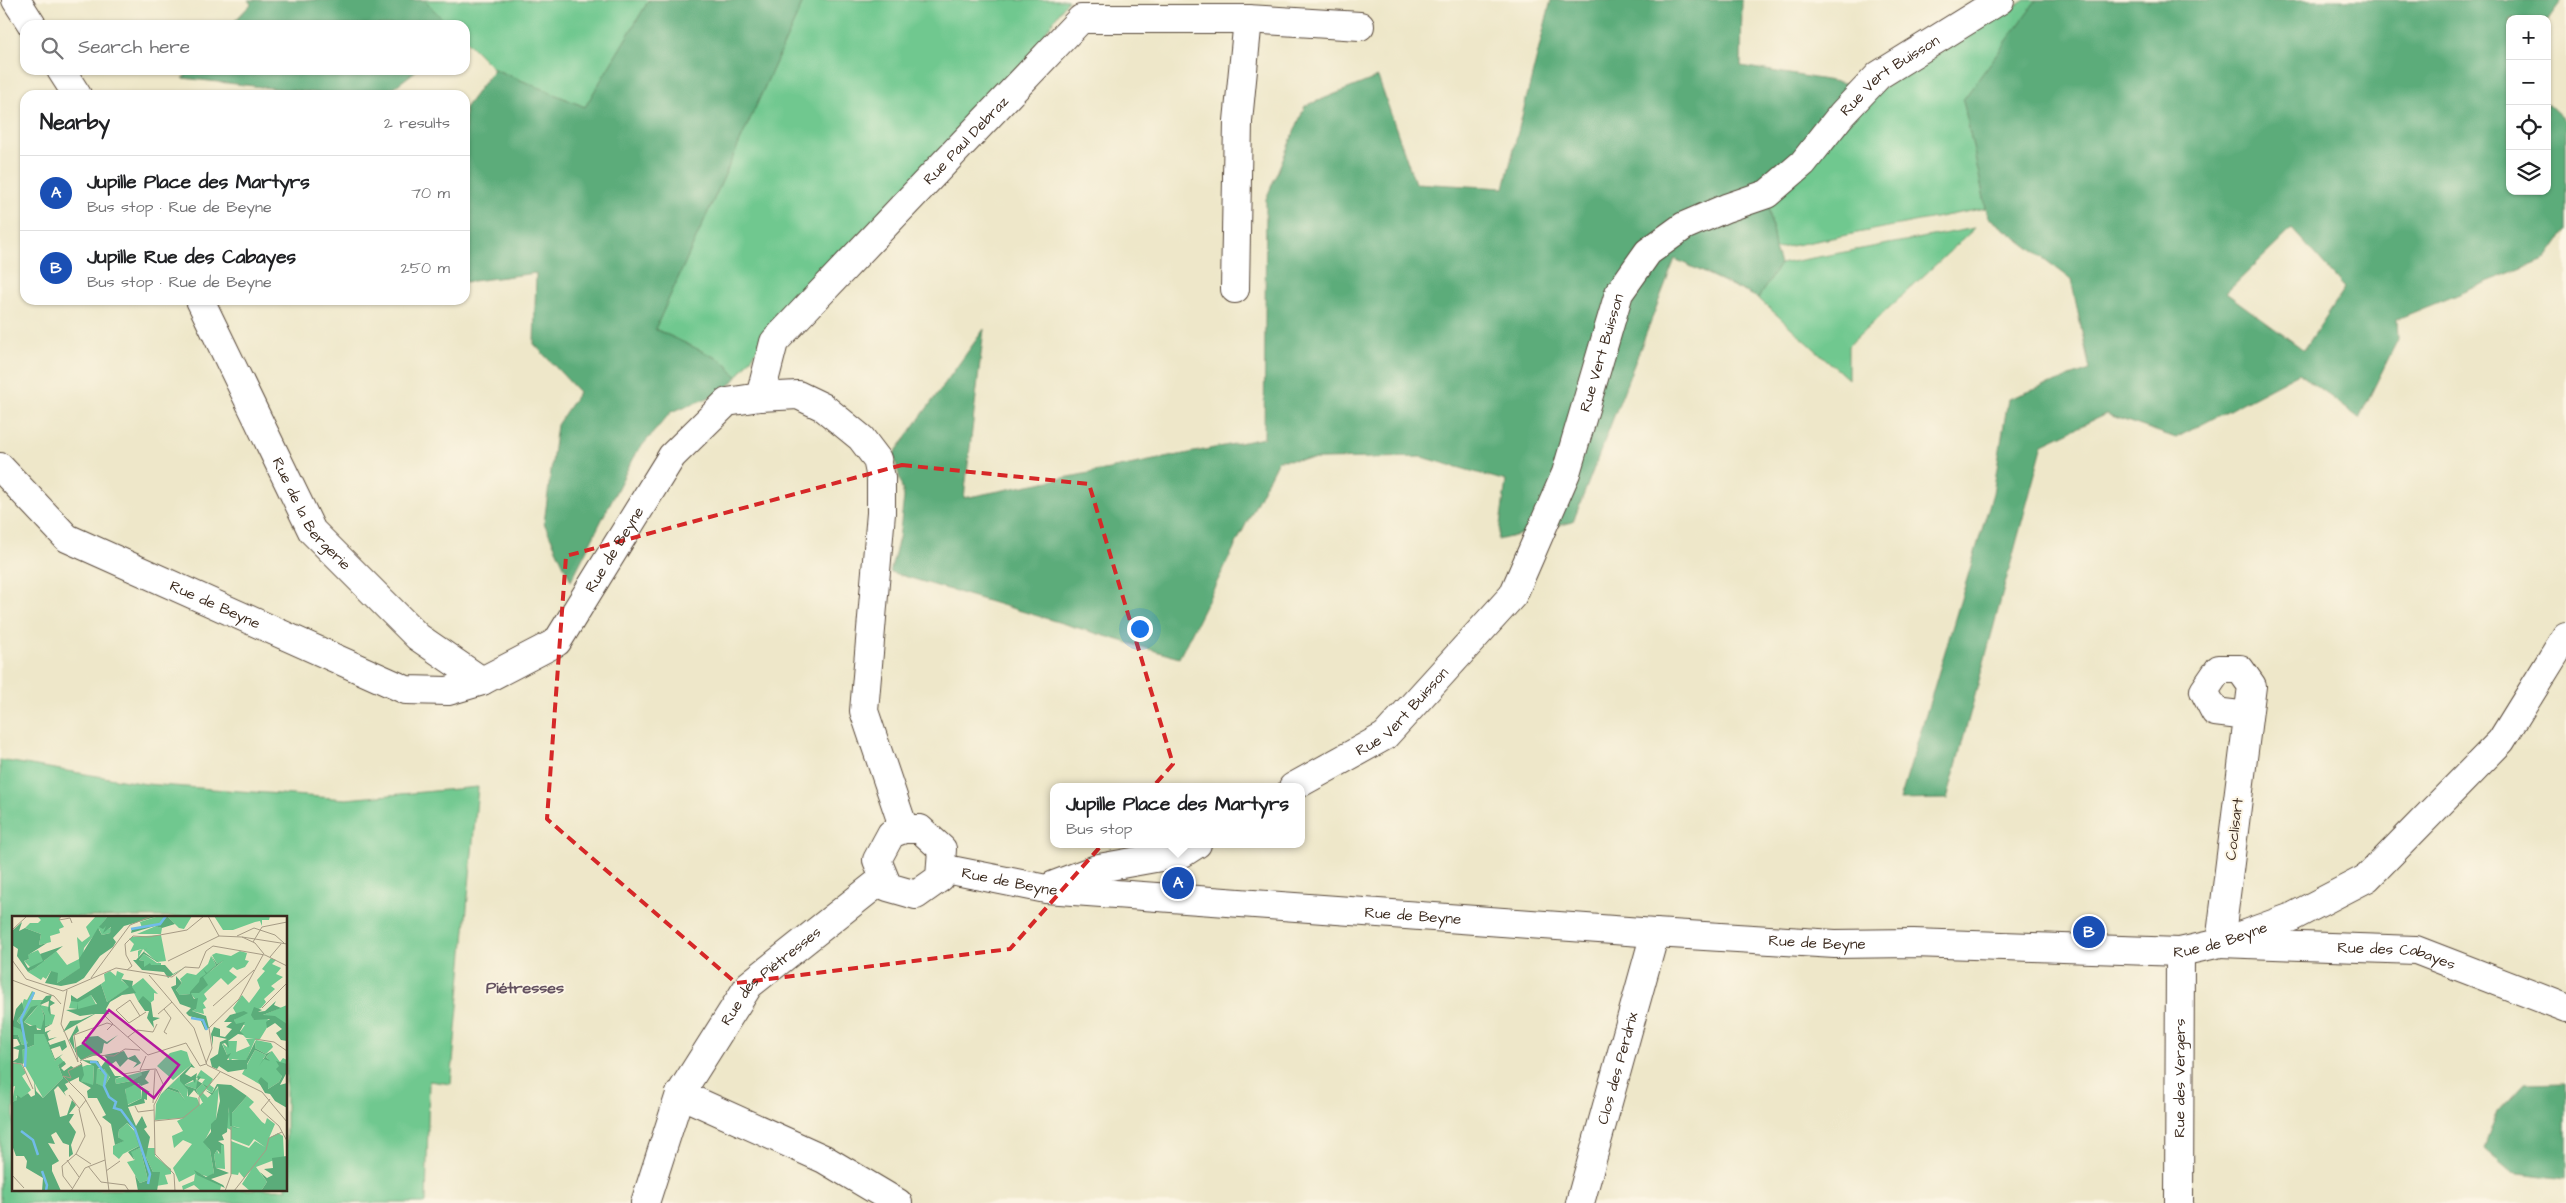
<!DOCTYPE html>
<meta charset="utf-8">
<style>
body{margin:0;font-family:"Architects Daughter",sans-serif;background:#f6f6f6;color:#202124}
.controls{position:absolute;right:15px;top:15px;display:grid;overflow:hidden;border-radius:10px;box-shadow:0 1px 4px #0004}
.controls button{width:45px;height:45px;display:grid;place-items:center;padding:0;border:0;border-bottom:1px solid #e0e0e0;background:#fff;color:#202124;font:25px sans-serif}
.you{position:absolute;left:1139px;top:628px;width:18px;height:18px;margin:-12px;border:4px solid #fff;border-radius:50%;background:#1a73e8;box-shadow:0 0 0 8px #1a73e833}
.badge{display:grid;place-items:center;width:32px;height:32px;border-radius:50%;background:#b5179e;color:#fff;font-size:16px;font-weight:700}
.pin{position:absolute;translate:-50% -50%;border:2px solid #fff;box-shadow:0 1px 5px #0006}
.popup{position:absolute;left:1050px;top:783px;width:255px;height:65px;box-sizing:border-box;display:grid;place-content:center;border-radius:10px;background:#fff;filter:drop-shadow(0 1px 4px #0005);font-size:16px;white-space:nowrap;color:#757577}
.popup b{font-size:19px;color:#202124}
.popup::after{content:'';position:absolute;left:50%;top:100%;margin-left:-10px;border:10px solid transparent;border-top-color:#fff}
.list{margin:0;padding:0;list-style:none}
h2{display:flex;justify-content:space-between;align-items:center;height:65px;margin:0;padding:0 20px;font-size:21px}
h2 small{font-size:16px;font-weight:400;color:#757577}
.list li{display:grid;grid-template-columns:32px 1fr auto;gap:15px;align-items:center;box-sizing:border-box;height:75px;padding:0 20px;border-top:1px solid #e0e0e0}
.list b{display:block;font-size:19px;white-space:nowrap}
.list p{margin:0;font-size:16px;white-space:nowrap;color:#757577}
.list em{font-size:16px;font-style:normal;color:#757577}
.icon{flex:none;width:28px;height:28px;fill:none;stroke:currentColor;stroke-width:2;stroke-linecap:round;stroke-linejoin:round}
.map{position:relative;flex:none;width:2566px;height:1203px;overflow:hidden}
.search{position:absolute;background:#fff;box-shadow:0 1px 4px #0004;left:20px;top:20px;width:450px;height:55px;display:flex;align-items:center;gap:12px;box-sizing:border-box;padding:0 18px;border-radius:15px;color:#757577;font-size:19px}
.panel{position:absolute;background:#fff;box-shadow:0 1px 4px #0004;left:20px;top:90px;width:450px;height:215px;border-radius:15px}
.map>svg:first-child{display:block}
.green{fill:#6fc88f;stroke:#557956;fill-rule:evenodd}
.forest{fill:#5bac7a;stroke:#4b6b4c;fill-rule:evenodd}
.lines{fill:none;stroke-linecap:round;stroke-linejoin:round}
.minor-casing{stroke:#564638;stroke-width:30}
.minor{stroke:#fff;stroke-width:28}
.marked{fill:none;stroke:#d62828;stroke-width:4;stroke-dasharray:10 6;stroke-linejoin:round}
.labels{text-anchor:middle;stroke-width:4;stroke-linejoin:round;paint-order:stroke}
.street-label{font-size:15px;fill:#3b2a1e;stroke:#fcf5e5}
.neighbourhood-label{font-size:16px;font-weight:bold;fill:#63515f;stroke:#fcf5e5}
.inset-river{fill:none;stroke:#71bbe9;stroke-width:2.5}
.inset-road{fill:none;stroke:#a69b85;stroke-width:1}
.view{fill:#b5179e;fill-opacity:0.15;stroke:#b5179e;stroke-width:2.5}
.inset-edge{fill:none;stroke:#3b2a1e;stroke-width:2.5}
</style>
<div class="map">
<svg width="2566" height="1203" viewBox="0 0 2566 1203">
<rect width="100%" height="100%" fill="#fcf5e5"/>
<filter id="ink" filterUnits="userSpaceOnUse"><feTurbulence type="fractalNoise" baseFrequency=".02" numOctaves="2"/><feDisplacementMap in="SourceGraphic" scale="10" xChannelSelector="R" yChannelSelector="G"/><feConvolveMatrix kernelMatrix="1 2 1 2 8 2 1 2 1" color-interpolation-filters="sRGB"/></filter>
<filter id="wash" filterUnits="userSpaceOnUse"><feTurbulence type="fractalNoise" baseFrequency=".0096" numOctaves="4" result="noise"/><feDisplacementMap in="SourceGraphic" scale="20" xChannelSelector="R" yChannelSelector="G"/><feGaussianBlur stdDeviation="1.12" result="paint"/><feColorMatrix in="noise" values="0 0 0 0 0 0 0 0 0 0 0 0 0 0 0 0 0 1.4 0 .05"/><feComposite in="paint" operator="in"/></filter>
<g filter="url(#wash)">
<rect width="100%" height="100%" fill="#eee7c9"/>
<g class="green">
<path d="M 424,0 L 649,0 L 585,107 L 494,69 L 465,40 L 465,25 L 449,25 Z"/>
<path d="M 804,0 L 1068,0 L 1023,64 L 768,329 L 753,356 L 737,377 L 723,361 L 655,329 Z"/>
<path d="M 2025,0 L 2037,0 L 1963,100 L 1986,208 L 1775,249 L 1769,207 L 1881,89 Z"/>
<path d="M 1975,228 L 1848,346 L 1848,379 L 1758,298 L 1780,264 Z"/>
<path d="M 0,760 L 146,784 L 346,799 L 478,787 L 451,1084 L 429,1081 L 426,1203 L 0,1203 ZM 14,917 L 286,917 L 286,1189 L 14,1189 Z"/>
</g>
<g class="forest">
<path d="M 248,0 L 424,0 L 449,25 L 231,25 L 251,4 Z"/>
<path d="M 649,0 L 804,0 L 655,329 L 723,361 L 737,377 L 724,392 L 671,412 L 635,454 L 571,581 L 544,523 L 557,425 L 579,392 L 534,344 L 536,273 L 465,282 L 465,108 L 494,69 L 585,107 Z"/>
<path d="M 1551,0 L 1742,0 L 1741,66 L 1881,89 L 1769,207 L 1775,249 L 1780,264 L 1758,298 L 1675,259 L 1573,522 L 1498,540 L 1506,481 L 1422,457 L 1278,460 L 1179,658 L 890,572 L 899,538 L 904,497 L 894,454 L 984,329 L 964,498 L 1264,438 L 1266,199 L 1305,106 L 1378,77 L 1415,183 L 1504,188 Z"/>
<path d="M 2037,0 L 2562,0 L 2547,21 L 2547,19 L 2510,19 L 2510,191 L 2547,191 L 2547,103 L 2566,121 L 2566,231 L 2547,258 L 2397,319 L 2398,339 L 2359,418 L 2299,373 L 2176,438 L 2106,414 L 2043,444 L 1947,799 L 1900,800 L 1993,493 L 2008,399 L 2090,370 L 2071,279 L 1988,217 L 1963,100 ZM 2292,229 L 2345,288 L 2304,350 L 2226,293 Z"/>
<path d="M 190,70 L 417,70 L 384,95 L 333,95 L 183,78 Z"/>
<path d="M 2566,1082 L 2566,1179 L 2511,1172 L 2484,1149 L 2498,1111 L 2524,1083 Z"/>
</g>
</g>
<g filter="url(#ink)">
<g class="lines">
<g class="minor-casing">
<g id="minor">
<path d="M 16,0 L 32,25"/>
<path d="M 61,70 L 77,95"/>
<path d="M 1235,289 L 1238,121 L 1248,19"/>
<path id="s1" d="M 200,300 L 312,531 L 418,637 L 482,681"/>
<path id="s2" d="M 760,397 L 774,342 L 1081,19 L 1248,19 L 1360,26"/>
<path id="s3" d="M 0,467 L 67,538 L 406,690 L 448,691 L 482,681 L 557,642 L 672,456 L 727,402 L 760,397 L 798,395 L 823,407 L 861,438 L 877,459 L 881,478 L 881,513 L 864,711 L 904,829"/>
<path id="s4" d="M 2248,716 L 2215,712 L 2204,691 L 2219,669 L 2240,669 L 2252,686 L 2220,943 L 2416,950 L 2566,1008"/>
<path id="s5" d="M 1293,787 L 1385,736 L 1513,595 L 1566,473 L 1619,293 L 1648,252 L 1684,226 L 1726,208 L 1767,194 L 1803,163 L 1842,114 L 1879,75 L 2000,0"/>
<path d="M 904,829 L 920,829 L 942,849 L 940,878 L 916,895 L 888,887 L 877,860 L 891,834 Z"/>
<path id="s6" d="M 941,868 L 1046,889 L 1655,933 L 1835,944 L 1913,943 L 2180,952 L 2220,943 L 2292,917 L 2367,878 L 2501,741 L 2566,636"/>
<path d="M 1054,885 L 1099,868 L 1183,853 L 1197,844"/>
<path d="M 680,1094 L 824,1159 L 898,1203"/>
<path id="s7" d="M 645,1203 L 680,1094 L 749,985 L 884,878"/>
<path id="s8" d="M 1580,1203 L 1655,933"/>
<path id="s9" d="M 2179,1203 L 2180,952"/>
</g>
</g>
<use href="#minor" class="minor"/>
</g>
</g>
<path class="marked" d="M 902,465 L 1089,484 L 1173,764 L 1010,949 L 736,983 L 547,819 L 566,556 Z"/>
<g class="labels">
<g class="street-label">
<text dy="5" stroke="none"><textPath href="#s5" startOffset="972">Rue Vert Buisson</textPath></text>
<text dy="5" stroke="none"><textPath href="#s2" startOffset="335">Rue Paul Debraz</textPath></text>
<text dy="5" stroke="none"><textPath href="#s5" startOffset="554">Rue Vert Buisson</textPath></text>
<text dy="5" stroke="none"><textPath href="#s1" startOffset="242">Rue de la Bergerie</textPath></text>
<text dy="5" stroke="none"><textPath href="#s3" startOffset="740">Rue de Beyne</textPath></text>
<text dy="5" stroke="none"><textPath href="#s3" startOffset="260">Rue de Beyne</textPath></text>
<text dy="5" stroke="none"><textPath href="#s5" startOffset="134">Rue Vert Buisson</textPath></text>
<text transform="translate(2234 829) rotate(-83)" y="5">Coclisart</text>
<text dy="5" stroke="none"><textPath href="#s6" startOffset="70">Rue de Beyne</textPath></text>
<text dy="5" stroke="none"><textPath href="#s6" startOffset="475">Rue de Beyne</textPath></text>
<text dy="5" stroke="none"><textPath href="#s6" startOffset="1285">Rue de Beyne</textPath></text>
<text dy="5" stroke="none"><textPath href="#s6" startOffset="880">Rue de Beyne</textPath></text>
<text dy="5" stroke="none"><textPath href="#s4" startOffset="562">Rue des Cabayes</textPath></text>
<text dy="5" stroke="none"><textPath href="#s7" startOffset="265">Rue des Piétresses</textPath></text>
<text dy="5" stroke="none"><textPath href="#s8" startOffset="140">Clos des Perdrix</textPath></text>
<text dy="5" stroke="none"><textPath href="#s9" startOffset="125">Rue des Vergers</textPath></text>
</g>
<g class="neighbourhood-label">
<text x="525" y="993">Piétresses</text>
</g>
</g>
<g transform="translate(12 916)">
<rect width="275" height="275" fill="#eee7c9"/>
<path d="M 25,0 L 49,0 L 47,3 L 52,11 L 47,13 L 48,17 L 38,20 L 39,26 L 27,29 L 29,18 L 13,12 L 18,7 L 26,7 L 29,4 ZM 84,0 L 96,0 L 89,9 L 95,9 L 94,14 L 100,11 L 98,17 L 90,19 L 87,13 L 72,32 L 69,52 L 45,67 L 39,55 L 34,63 L 31,61 L 29,64 L 16,56 L 29,48 L 20,53 L 12,45 L 17,43 L 15,39 L 26,34 L 32,45 L 44,35 L 55,49 L 67,43 L 65,21 L 70,26 L 78,20 L 74,11 ZM 147,0 L 155,0 L 147,8 L 130,12 L 128,6 ZM 180,0 L 172,13 L 167,12 L 156,1 ZM 202,0 L 258,0 L 257,4 L 250,4 L 250,10 L 248,5 L 243,6 L 221,14 L 211,14 ZM 144,10 L 150,12 L 149,18 L 125,18 ZM 149,19 L 154,45 L 145,46 L 131,33 L 126,42 L 126,35 L 130,33 L 118,36 L 122,28 L 117,23 L 120,21 ZM 228,35 L 235,37 L 233,44 L 237,45 L 233,51 L 225,54 L 221,51 L 217,55 L 225,61 L 216,69 L 209,62 L 192,78 L 195,83 L 191,87 L 194,92 L 191,93 L 192,98 L 180,95 L 184,93 L 183,83 L 179,78 L 168,79 L 164,74 L 170,67 L 168,63 L 175,57 L 184,59 L 196,48 L 199,40 L 204,49 L 196,57 L 211,45 L 205,48 L 200,39 L 204,37 L 219,40 ZM 132,38 L 145,47 L 149,47 L 149,51 L 132,51 L 132,45 L 127,44 ZM 259,42 L 264,44 L 260,48 L 269,52 L 264,58 L 271,61 L 259,70 L 263,73 L 252,83 L 254,86 L 249,92 L 241,95 L 241,103 L 251,101 L 259,105 L 248,123 L 243,124 L 234,145 L 220,143 L 218,146 L 210,127 L 215,131 L 216,125 L 225,125 L 224,136 L 238,130 L 234,123 L 242,123 L 234,122 L 228,116 L 233,109 L 223,108 L 222,104 L 234,96 L 225,99 L 221,92 L 230,79 L 237,87 L 243,79 L 248,72 L 245,64 L 253,55 L 250,53 ZM 98,55 L 104,60 L 105,55 L 112,58 L 109,64 L 118,71 L 95,86 L 89,68 L 93,65 L 92,58 ZM 131,62 L 146,78 L 142,77 L 142,84 L 137,88 L 131,81 L 126,85 L 119,71 ZM 20,75 L 23,77 L 20,84 L 31,84 L 28,87 L 32,101 L 30,114 L 12,106 L 26,90 L 8,108 L 5,105 L 12,95 L 9,92 L 12,83 L 15,84 ZM 79,79 L 88,96 L 57,92 L 59,85 ZM 28,89 L 37,91 L 39,101 L 39,98 L 43,99 L 40,108 L 33,110 L 33,99 ZM 275,89 L 275,108 L 251,100 L 251,99 ZM 0,103 L 15,121 L 16,127 L 10,129 L 6,119 L 0,119 ZM 32,117 L 43,145 L 48,141 L 52,146 L 46,149 L 51,162 L 31,182 L 9,143 L 10,134 L 22,129 L 22,118 ZM 244,124 L 259,127 L 261,131 L 254,138 L 243,132 ZM 169,134 L 175,136 L 179,149 L 161,164 L 145,150 L 158,137 ZM 243,134 L 254,139 L 251,143 L 256,143 L 254,141 L 260,135 L 268,146 L 271,142 L 275,144 L 275,148 L 267,150 L 270,160 L 267,166 L 256,173 L 230,158 ZM 0,147 L 9,148 L 14,157 L 10,160 L 19,174 L 9,183 L 4,180 L 6,184 L 0,186 L 3,170 L 0,171 ZM 75,149 L 82,149 L 81,170 L 69,165 L 70,151 ZM 84,153 L 92,153 L 98,160 L 92,172 L 84,167 ZM 189,154 L 201,163 L 198,169 L 202,172 L 200,177 L 194,173 L 191,177 L 196,182 L 191,187 L 184,174 L 190,168 L 195,172 L 190,167 L 193,163 L 184,162 L 187,170 L 184,173 L 172,169 L 182,165 ZM 129,156 L 131,159 L 119,165 L 104,168 L 103,163 ZM 168,160 L 176,174 L 175,180 L 185,182 L 188,189 L 207,171 L 204,203 L 192,226 L 198,234 L 202,257 L 197,261 L 184,257 L 209,270 L 208,275 L 189,275 L 182,269 L 171,274 L 170,270 L 182,265 L 183,258 L 167,266 L 161,252 L 180,228 L 171,224 L 162,232 L 160,220 L 171,215 L 165,205 L 171,202 L 143,204 L 144,188 L 149,178 L 156,173 L 167,177 L 173,184 L 166,174 L 157,171 ZM 128,167 L 130,182 L 115,189 L 113,172 ZM 235,180 L 242,186 L 237,191 L 250,206 L 253,208 L 255,202 L 263,208 L 257,222 L 266,217 L 271,220 L 273,258 L 266,255 L 270,241 L 244,251 L 255,266 L 249,275 L 238,275 L 230,268 L 239,254 L 232,262 L 227,256 L 226,259 L 219,258 L 219,225 L 237,232 L 243,225 L 253,231 L 242,223 L 237,230 L 219,223 L 219,214 L 213,211 L 218,189 L 218,210 L 228,212 L 220,210 L 220,197 ZM 115,207 L 126,219 L 127,230 L 111,238 L 107,243 L 101,238 L 101,230 L 111,225 L 106,221 L 107,214 ZM 209,228 L 212,229 L 213,253 L 204,252 L 202,239 L 205,234 L 207,238 ZM 128,232 L 136,264 L 128,267 L 115,246 L 123,244 L 118,236 ZM 134,232 L 143,232 L 143,240 L 159,253 L 159,258 L 153,259 L 156,268 L 144,270 L 147,256 L 141,256 L 134,241 Z" fill="#6fc88f"/>
<path d="M 96,0 L 147,0 L 112,10 L 101,22 L 104,26 L 101,31 L 88,40 L 72,62 L 64,67 L 49,70 L 33,67 L 39,55 L 46,57 L 45,67 L 68,52 L 67,43 L 86,12 L 90,19 L 98,17 L 99,11 L 91,17 L 94,10 L 91,13 L 87,11 ZM 155,0 L 163,8 L 150,12 L 143,10 L 119,17 L 120,13 L 147,8 ZM 10,6 L 7,15 L 13,12 L 29,18 L 27,29 L 35,27 L 16,39 L 17,43 L 12,45 L 16,52 L 31,45 L 28,38 L 51,30 L 23,52 L 16,56 L 5,40 L 6,33 L 0,29 L 1,14 ZM 135,32 L 132,36 L 149,48 L 132,38 L 127,44 L 132,45 L 132,51 L 138,47 L 139,49 L 153,49 L 161,58 L 175,50 L 156,62 L 152,56 L 130,54 L 121,44 L 124,44 ZM 199,39 L 205,48 L 212,44 L 191,61 L 196,69 L 187,77 L 179,77 L 182,83 L 186,82 L 184,93 L 180,95 L 194,100 L 197,112 L 193,114 L 188,103 L 177,100 L 174,97 L 179,92 L 168,88 L 159,71 L 164,69 L 164,60 L 170,67 L 164,74 L 168,79 L 178,78 L 178,76 L 187,66 L 188,62 L 194,58 L 191,53 L 195,57 L 204,49 ZM 109,63 L 121,65 L 120,71 L 124,77 L 110,79 L 98,86 L 94,93 L 97,98 L 83,98 L 51,116 L 58,105 L 69,104 L 82,98 L 68,100 L 54,94 L 65,93 L 66,86 L 59,85 L 59,79 L 65,83 L 89,68 L 95,86 L 117,71 ZM 79,79 L 85,88 L 66,93 L 66,86 ZM 40,79 L 38,84 L 43,87 L 38,90 L 39,101 L 36,94 L 37,85 L 28,89 L 33,99 L 33,110 L 40,108 L 33,112 L 33,116 L 39,114 L 35,117 L 37,123 L 45,121 L 36,125 L 38,129 L 53,124 L 55,131 L 50,135 L 48,130 L 39,133 L 43,143 L 51,138 L 43,145 L 32,118 L 22,118 L 22,129 L 10,134 L 11,148 L 0,146 L 6,142 L 7,134 L 0,132 L 8,129 L 5,123 L 0,123 L 0,119 L 6,119 L 10,129 L 16,127 L 8,113 L 0,110 L 4,93 L 10,86 L 12,95 L 5,105 L 8,108 L 19,91 L 26,89 L 12,106 L 18,110 L 24,109 L 25,114 L 29,114 L 32,101 L 28,87 L 34,80 ZM 131,80 L 139,87 L 141,101 L 148,102 L 141,105 L 142,112 L 135,102 L 137,95 L 133,95 L 126,85 ZM 264,85 L 262,89 L 269,92 L 251,99 L 263,100 L 275,108 L 275,125 L 269,124 L 264,117 L 270,113 L 263,107 L 255,112 L 254,106 L 258,103 L 242,104 L 239,99 L 242,91 L 250,94 L 246,96 L 253,95 ZM 232,95 L 236,97 L 222,104 L 224,108 L 233,106 L 228,115 L 232,119 L 226,118 L 216,125 L 217,132 L 213,127 L 210,128 L 215,139 L 219,137 L 215,144 L 234,144 L 244,124 L 243,132 L 254,138 L 260,135 L 254,141 L 258,145 L 252,143 L 247,150 L 254,139 L 243,134 L 235,148 L 235,153 L 216,156 L 207,150 L 205,153 L 200,151 L 198,143 L 206,138 L 208,126 L 215,123 L 201,120 L 201,130 L 199,118 L 202,111 L 208,113 L 208,120 L 213,121 L 220,113 L 214,111 L 220,106 L 212,106 L 218,99 ZM 65,109 L 67,115 L 61,120 L 63,136 L 63,132 L 74,126 L 73,121 L 86,120 L 95,126 L 106,119 L 95,128 L 92,127 L 90,137 L 69,144 L 65,139 L 57,124 ZM 112,135 L 116,142 L 123,139 L 129,147 L 121,152 L 125,147 L 116,143 L 108,151 L 104,145 L 97,150 L 103,160 L 110,160 L 103,163 L 104,168 L 119,165 L 130,159 L 129,156 L 138,154 L 133,163 L 137,167 L 129,170 L 127,167 L 113,173 L 116,189 L 130,182 L 130,171 L 138,176 L 135,177 L 135,184 L 132,183 L 133,187 L 116,191 L 124,210 L 130,200 L 135,211 L 132,213 L 138,221 L 134,241 L 141,256 L 148,256 L 145,275 L 126,275 L 123,259 L 128,267 L 136,264 L 128,232 L 119,236 L 123,245 L 116,236 L 127,230 L 122,213 L 115,207 L 107,214 L 106,221 L 112,225 L 103,229 L 99,208 L 90,201 L 94,199 L 85,182 L 76,182 L 75,175 L 79,172 L 67,165 L 67,161 L 53,168 L 56,173 L 52,176 L 54,180 L 46,170 L 42,174 L 48,201 L 55,199 L 60,184 L 64,189 L 57,198 L 62,198 L 57,206 L 64,216 L 59,229 L 61,238 L 57,241 L 57,229 L 51,227 L 44,216 L 39,219 L 43,228 L 36,227 L 47,245 L 40,249 L 40,255 L 49,275 L 30,275 L 31,262 L 14,252 L 15,245 L 12,240 L 4,240 L 0,229 L 0,186 L 5,184 L 5,179 L 9,182 L 16,177 L 19,181 L 23,179 L 22,163 L 24,175 L 31,182 L 51,162 L 46,149 L 52,145 L 54,148 L 49,152 L 52,155 L 59,150 L 62,152 L 70,148 L 72,159 L 69,165 L 81,169 L 82,150 L 70,144 L 86,145 L 89,151 L 95,143 L 92,139 ZM 88,152 L 88,155 L 92,153 L 98,161 L 92,171 L 84,167 L 85,153 ZM 264,145 L 275,148 L 275,156 L 268,169 L 275,167 L 275,192 L 263,185 L 258,178 L 253,177 L 246,165 L 249,161 L 256,167 L 256,173 L 267,166 L 270,160 L 264,153 L 267,150 ZM 178,146 L 183,152 L 179,151 L 173,158 L 179,161 L 185,157 L 183,167 L 181,164 L 172,169 L 184,173 L 186,160 L 189,161 L 186,165 L 196,171 L 195,172 L 190,168 L 184,174 L 187,180 L 182,174 L 176,181 L 176,174 L 168,165 L 168,160 L 157,171 L 166,174 L 173,185 L 167,177 L 156,173 L 149,178 L 179,149 ZM 205,168 L 219,169 L 235,180 L 220,197 L 220,210 L 227,213 L 218,210 L 217,191 L 215,216 L 210,219 L 212,224 L 206,225 L 212,229 L 209,229 L 209,238 L 205,234 L 202,239 L 204,252 L 217,257 L 199,263 L 211,269 L 213,272 L 185,259 L 182,254 L 194,261 L 202,257 L 198,234 L 191,226 L 199,216 L 199,208 L 204,203 L 208,185 L 206,170 L 200,179 L 193,174 L 200,177 ZM 275,240 L 275,275 L 249,275 L 255,266 L 248,256 L 255,262 L 261,259 L 252,253 L 261,252 L 260,242 Z" fill="#5bac7a" fill-rule="evenodd"/>
<path class="inset-river" d="M 119,13 L 148,8 L 154,0M 179,102 L 191,104 L 195,114M 78,146 L 84,146 L 94,159 L 92,170 L 97,181 L 104,186 L 102,192 L 109,194 L 123,213 L 138,258 L 136,268M 13,151 L 14,131 L 9,103 L 22,76M 9,215 L 21,224 L 26,239M 30,255 L 35,269 L 34,275"/>
<path class="inset-road" d="M 49,0 L 47,4 L 58,2 L 60,7M 196,0 L 207,20M 0,14 L 14,1M 225,20 L 242,12 L 263,19 L 272,27M 230,21 L 275,28M 241,26 L 250,11 L 275,6M 114,39 L 113,28 L 121,20 L 137,21 L 175,14 L 192,0M 114,39 L 120,50 L 115,54M 258,41 L 269,28M 0,44 L 14,63 L 51,75 L 104,52 L 160,61 L 173,51 L 187,52 L 194,35 L 201,30 L 253,39 L 275,50M 156,45 L 207,20 L 230,21 L 243,27 L 252,38M 137,59 L 182,112 L 195,149 L 250,176 L 275,206M 79,62 L 118,9 L 140,0M 0,64 L 42,80 L 49,88M 55,74 L 49,108 L 66,146 L 62,119 L 95,107 L 102,109 L 136,139M 201,90 L 242,54M 250,92 L 275,67M 152,93 L 159,102 L 152,116 L 155,118M 146,98 L 160,86M 92,99 L 101,108 L 95,114M 128,100 L 118,84 L 104,94 L 117,107 L 134,96M 116,121 L 125,114 L 141,116 L 145,108M 243,123 L 262,126 L 275,135M 136,139 L 174,127 L 188,150 L 194,148M 134,140 L 128,154 L 144,153 L 152,170 L 142,189 L 143,238 L 162,258 L 163,275M 68,145 L 79,139 L 102,140 L 113,133 L 128,134M 68,146 L 70,148 L 56,155 L 59,162 L 51,160 L 72,181 L 89,211 L 97,275M 0,147 L 10,148 L 21,173M 194,147 L 200,132 L 197,112 L 227,83 L 251,39M 105,152 L 112,158 L 129,155M 57,179 L 67,192M 258,183 L 249,194 L 267,210 L 275,225M 141,187 L 143,154M 123,190 L 126,196 L 142,194M 142,205 L 171,202 L 187,189 L 187,181 L 208,156M 64,238 L 73,220 L 67,193 L 74,184M 64,238 L 79,248M 55,244 L 67,261M 76,250 L 89,266 L 113,269 L 117,275M 94,255 L 108,245M 0,259 L 12,272M 60,272 L 51,260 L 50,250 L 64,238M 59,275 L 73,252 L 93,244M 213,275 L 219,259 L 219,211M 222,275 L 254,234 L 257,222 L 270,216"/>
<path class="view" d="M 97,94 L 167,149 L 142,182 L 71,127 Z"/>
<rect width="275" height="275" class="inset-edge"/>
</g>
</svg>
<div class="controls">
<button>+</button>
<button>−</button>
<button><svg class="icon" aria-label="locate" viewBox="0 0 24 24"><circle cx="12" cy="12" r="6"/><path d="M12 2v4M12 18v4M2 12h4M18 12h4"/></svg></button>
<button><svg class="icon" aria-label="layers" viewBox="0 0 24 24"><path d="M12 4l9 5-9 5-9-5zM3 14l9 5 9-5"/></svg></button>
</div>
<div class="you"></div>
<div class="pin badge" style="left:1178px;top:883px;background:#1a4fb4">A</div>
<div class="popup"><b>Jupille Place des Martyrs</b>Bus stop</div>
<div class="pin badge" style="left:2089px;top:932px;background:#1a4fb4">B</div>
<div class="search"><svg class="icon" aria-label="search" viewBox="0 0 24 24"><circle cx="10" cy="10" r="6"/><path d="M15 15l6 6"/></svg>Search here</div>
<section class="panel">
<h2>Nearby<small>2 results</small></h2>
<ul class="list">
<li><span class="badge" style="background:#1a4fb4">A</span><div><b>Jupille Place des Martyrs</b><p>Bus stop · Rue de Beyne</p></div><em>70 m</em></li>
<li><span class="badge" style="background:#1a4fb4">B</span><div><b>Jupille Rue des Cabayes</b><p>Bus stop · Rue de Beyne</p></div><em>250 m</em></li>
</ul>
</section>
</div>
